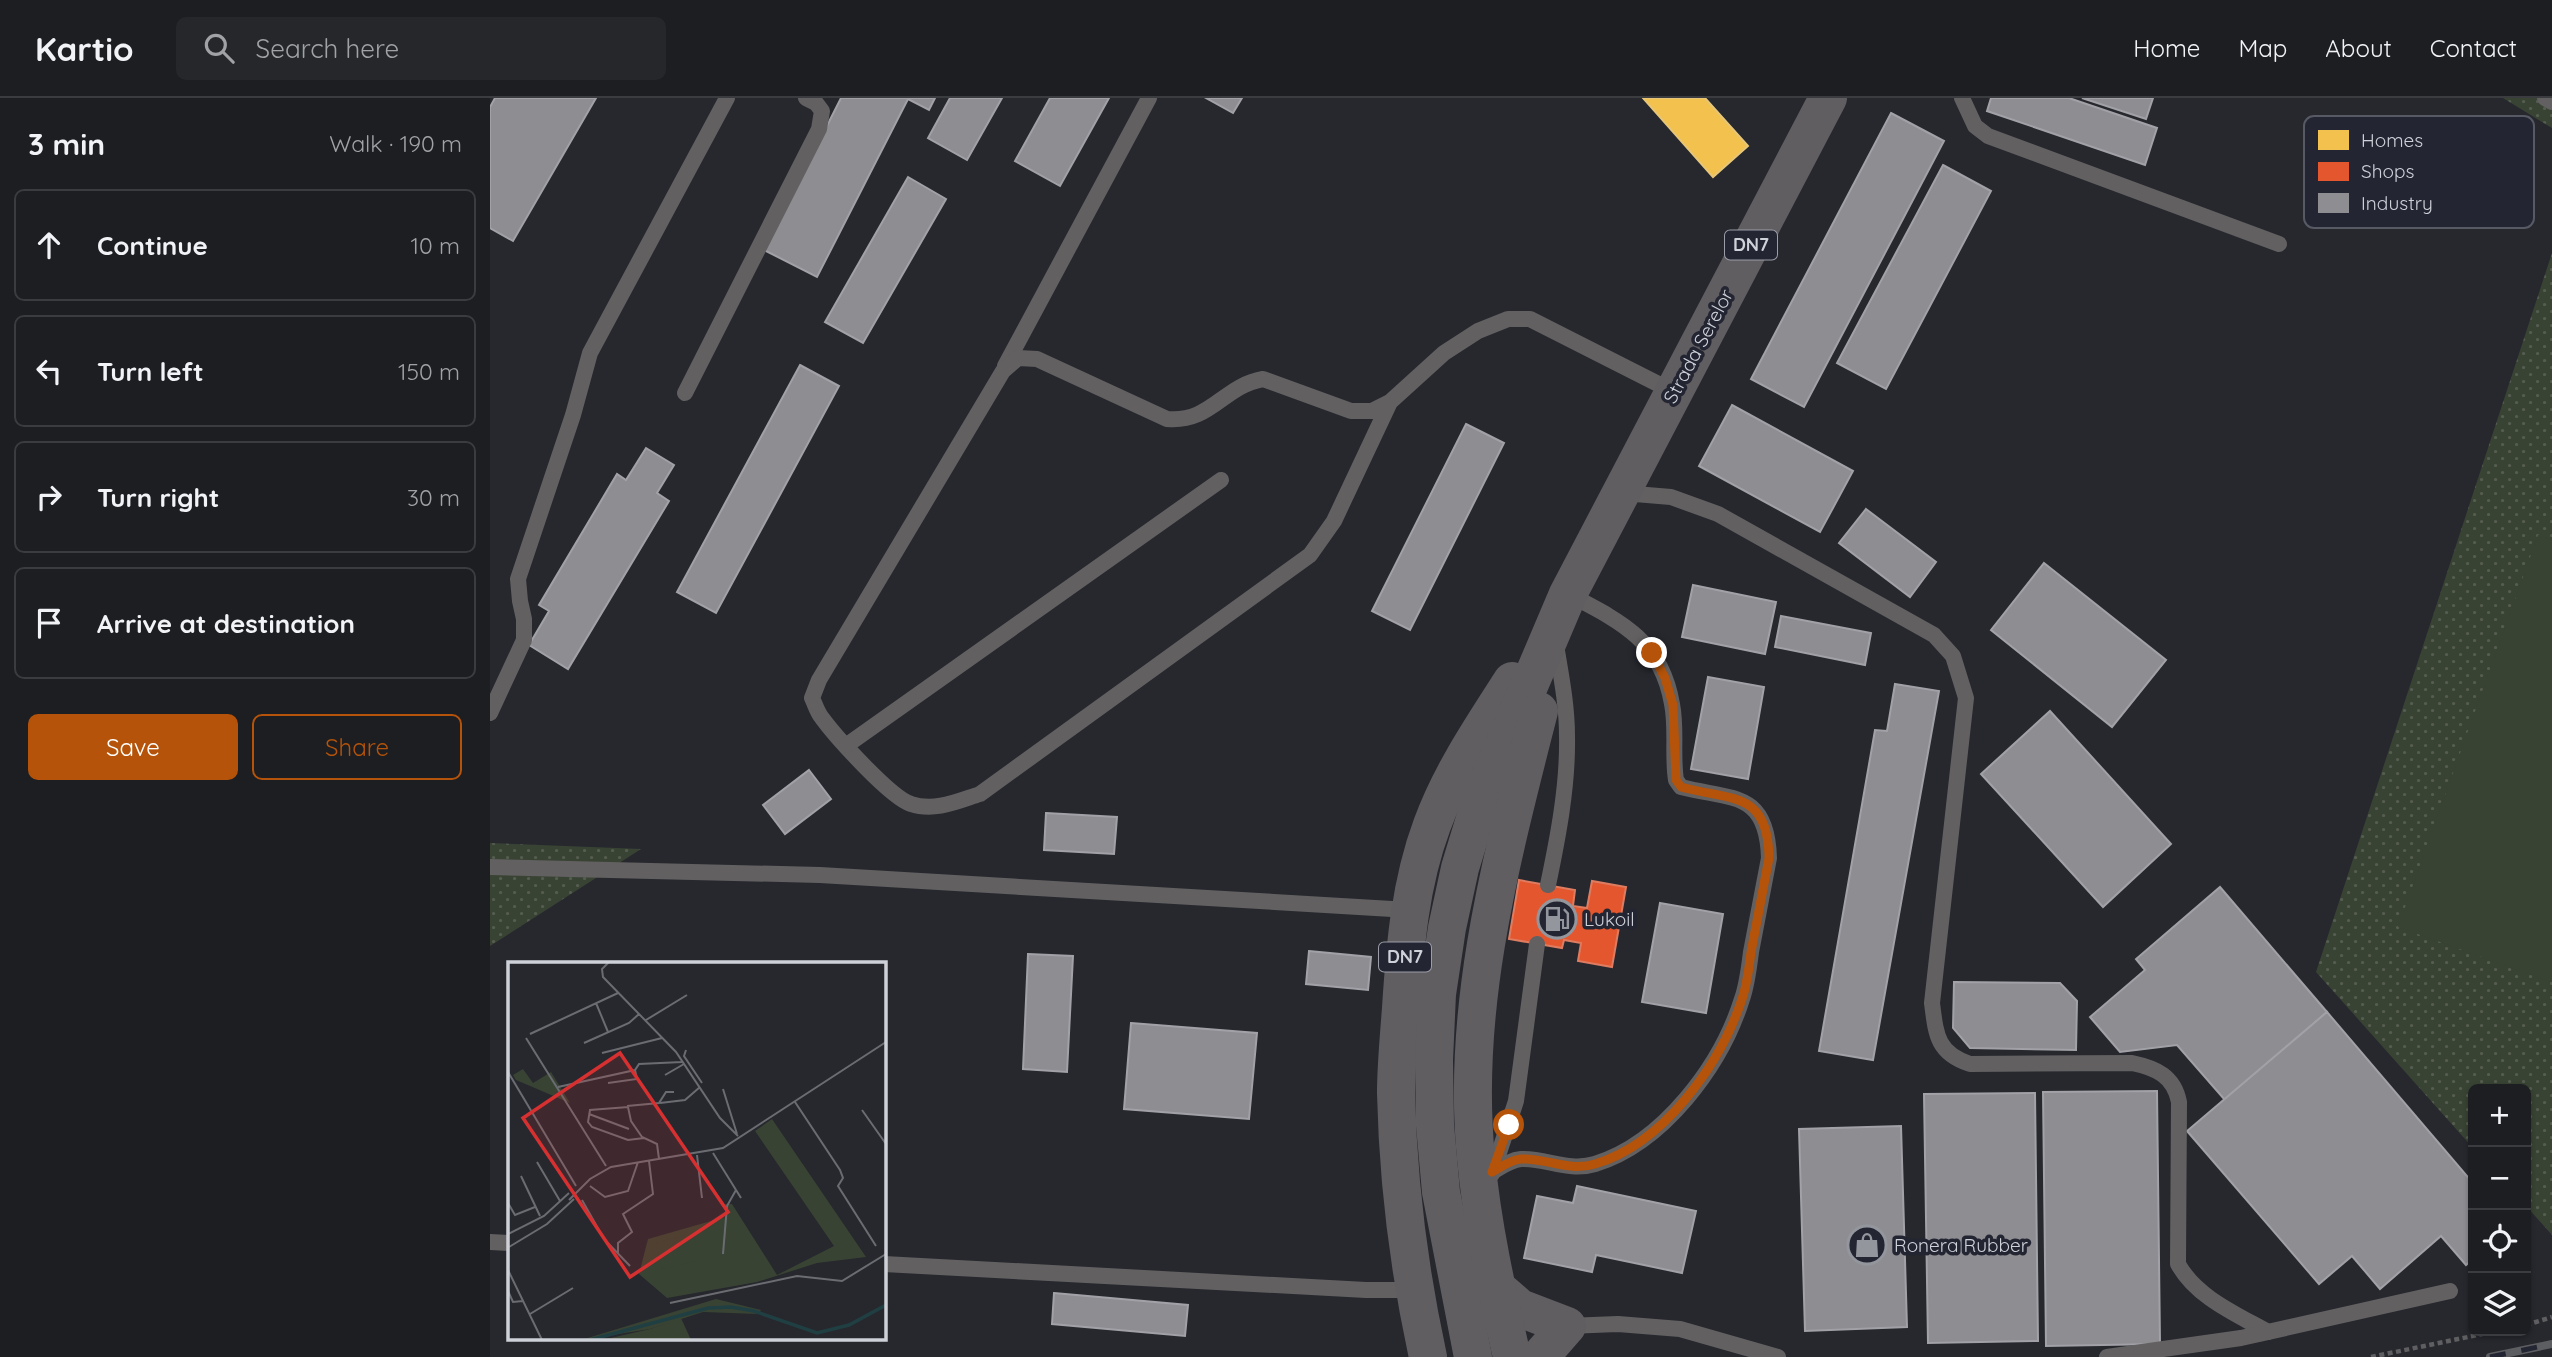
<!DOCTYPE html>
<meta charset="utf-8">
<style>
body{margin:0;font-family:Quicksand,sans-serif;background:#25272a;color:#f1f3f6}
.controls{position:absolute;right:21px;bottom:21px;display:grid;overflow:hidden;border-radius:10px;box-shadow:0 2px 5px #0004}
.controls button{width:63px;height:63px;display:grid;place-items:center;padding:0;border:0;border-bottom:2px solid #3a3c40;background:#1c1e22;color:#f1f3f6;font:35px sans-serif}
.stop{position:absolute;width:21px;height:21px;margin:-16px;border:5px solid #b45309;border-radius:50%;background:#fff}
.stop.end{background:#b45309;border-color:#fff;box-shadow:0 2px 7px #0008}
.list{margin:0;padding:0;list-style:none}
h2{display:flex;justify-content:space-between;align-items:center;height:91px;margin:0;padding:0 28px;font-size:30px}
h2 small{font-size:23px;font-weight:400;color:#a0a2a5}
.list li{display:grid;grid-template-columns:46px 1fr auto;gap:21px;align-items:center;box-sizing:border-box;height:112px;margin:0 14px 14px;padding:0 14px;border:2px solid #3a3c40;border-radius:10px}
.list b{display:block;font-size:26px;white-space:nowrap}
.list em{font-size:23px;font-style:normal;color:#a0a2a5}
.actions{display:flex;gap:14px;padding:21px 28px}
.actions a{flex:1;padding:16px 0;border:2px solid #b45309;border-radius:10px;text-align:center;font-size:24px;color:#b45309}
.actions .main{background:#b45309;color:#fff}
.icon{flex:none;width:38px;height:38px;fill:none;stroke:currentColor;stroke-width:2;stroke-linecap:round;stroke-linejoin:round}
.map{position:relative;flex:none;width:2062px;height:1259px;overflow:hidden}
header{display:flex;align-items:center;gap:42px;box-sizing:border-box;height:98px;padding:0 35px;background:#1c1e22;border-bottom:2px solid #3a3c40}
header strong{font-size:33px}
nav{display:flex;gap:38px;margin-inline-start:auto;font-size:24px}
.search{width:490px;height:63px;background:#25272a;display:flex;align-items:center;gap:18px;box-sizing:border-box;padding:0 24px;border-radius:10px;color:#a0a2a5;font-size:26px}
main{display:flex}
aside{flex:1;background:#1c1e22}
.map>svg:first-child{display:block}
.grass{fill:url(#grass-dots)}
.garden{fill:#394333}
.homes{fill:#f2c14e;stroke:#e8c678;stroke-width:2}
.shops{fill:#e4572e;stroke:#de7c61;stroke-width:2}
.industry{fill:#8d8d92;stroke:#a1a1a7;stroke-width:2}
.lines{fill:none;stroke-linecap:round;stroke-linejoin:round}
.path{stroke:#5f5e60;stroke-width:4.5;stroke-dasharray:5 3.5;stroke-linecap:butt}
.lane{stroke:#626061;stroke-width:16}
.highway{stroke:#605e61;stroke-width:38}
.rail-casing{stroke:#5d5e61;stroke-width:8}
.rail{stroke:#232532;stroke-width:5;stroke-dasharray:16;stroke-linecap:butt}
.route{stroke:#b45309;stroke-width:9}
.labels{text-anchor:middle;stroke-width:7;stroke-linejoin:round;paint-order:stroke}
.shield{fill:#232532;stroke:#9b9da7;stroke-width:2}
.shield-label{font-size:18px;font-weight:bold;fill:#cfd1d9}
.street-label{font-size:19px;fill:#cfd1d9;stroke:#232532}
.poi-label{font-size:19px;fill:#cfd1d9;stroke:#232532;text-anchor:start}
.inset-river{fill:none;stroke:#203f43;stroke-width:3.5}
.inset-road{fill:none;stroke:#6a6c72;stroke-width:2}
.view{fill:#d63031;fill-opacity:0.15;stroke:#d63031;stroke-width:3.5}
.inset-edge{fill:none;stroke:#cfd1d9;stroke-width:3.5}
.key{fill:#232532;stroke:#575964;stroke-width:2}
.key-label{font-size:19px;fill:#cfd1d9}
</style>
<header>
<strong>Kartio</strong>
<div class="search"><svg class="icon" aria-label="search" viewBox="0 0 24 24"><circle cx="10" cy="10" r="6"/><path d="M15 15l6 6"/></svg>Search here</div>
<nav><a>Home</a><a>Map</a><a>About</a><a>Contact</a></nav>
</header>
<main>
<aside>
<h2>3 min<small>Walk · 190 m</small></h2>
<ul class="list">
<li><svg class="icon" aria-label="ahead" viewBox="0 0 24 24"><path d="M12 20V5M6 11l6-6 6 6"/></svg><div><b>Continue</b></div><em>10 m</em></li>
<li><svg class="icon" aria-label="left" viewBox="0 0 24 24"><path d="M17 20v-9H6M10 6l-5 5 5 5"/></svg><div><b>Turn left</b></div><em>150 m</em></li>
<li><svg class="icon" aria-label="right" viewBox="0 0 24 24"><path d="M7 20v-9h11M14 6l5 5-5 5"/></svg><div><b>Turn right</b></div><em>30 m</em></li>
<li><svg class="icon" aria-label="arrive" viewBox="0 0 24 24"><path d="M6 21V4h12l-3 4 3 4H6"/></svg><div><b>Arrive at destination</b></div></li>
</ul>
<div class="actions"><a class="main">Save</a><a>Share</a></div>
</aside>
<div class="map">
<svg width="2062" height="1259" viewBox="0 0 2062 1259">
<defs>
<pattern id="grass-dots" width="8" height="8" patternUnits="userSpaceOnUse" patternTransform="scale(1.75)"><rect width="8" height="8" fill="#394333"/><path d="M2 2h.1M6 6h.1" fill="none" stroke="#555d50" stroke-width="1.8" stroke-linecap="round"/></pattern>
</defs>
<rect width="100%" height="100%" fill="#26282e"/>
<g class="grass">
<path d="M 2013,0 L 2062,0 L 2062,30 Z"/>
<path d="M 2062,155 L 2062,1137 L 2036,1108 L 2036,991 L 1983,991 L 1983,1050 L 1826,874 Z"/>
<path d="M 0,745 L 151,751 L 0,848 Z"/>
</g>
<path class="garden" d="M 2048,437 L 2062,442 L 2062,884 L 1908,829 Z"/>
<path class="homes" d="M 1153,0 L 1215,0 L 1258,48 L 1223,79 Z"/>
<path class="shops" d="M 1029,782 L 1085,792 L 1083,808 L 1097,810 L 1102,783 L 1136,789 L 1122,869 L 1088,863 L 1091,845 L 1074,842 L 1072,850 L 1019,841 Z"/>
<g class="industry">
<path d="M 5,0 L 106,0 L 23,143 L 0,130 L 0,9 Z"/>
<path d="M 351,0 L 445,0 L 439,12 L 418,1 L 327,179 L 274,152 Z"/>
<path d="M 460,0 L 512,0 L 477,62 L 438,40 Z"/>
<path d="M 560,0 L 619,0 L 570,88 L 525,63 Z"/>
<path d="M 716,0 L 752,0 L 743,15 Z"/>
<path d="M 1501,0 L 1579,0 L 1667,30 L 1655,67 L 1497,13 Z"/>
<path d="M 1592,0 L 1663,0 L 1656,21 Z"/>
<path d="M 1401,15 L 1454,43 L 1314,309 L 1261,281 Z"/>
<path d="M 1453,67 L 1501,93 L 1396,291 L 1347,265 Z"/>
<path d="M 418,79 L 456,101 L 373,245 L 335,224 Z"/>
<path d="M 310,267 L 349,288 L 226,515 L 187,494 Z"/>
<path d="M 1242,307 L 1363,373 L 1330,434 L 1209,368 Z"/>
<path d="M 976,326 L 1014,345 L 920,532 L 882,513 Z"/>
<path d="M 156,350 L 184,367 L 167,395 L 179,403 L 78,571 L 39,547 L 59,513 L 49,507 L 127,376 L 136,382 Z"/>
<path d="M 1376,411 L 1446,464 L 1420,499 L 1349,445 Z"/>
<path d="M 1554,465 L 1676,562 L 1622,629 L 1501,532 Z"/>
<path d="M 1203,487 L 1286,504 L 1275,556 L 1192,539 Z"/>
<path d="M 1291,518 L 1381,535 L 1375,567 L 1285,549 Z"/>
<path d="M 1218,579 L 1274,589 L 1258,681 L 1201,671 Z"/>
<path d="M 1405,586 L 1449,593 L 1383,962 L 1329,953 L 1385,632 L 1397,633 Z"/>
<path d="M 1560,613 L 1681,746 L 1613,809 L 1491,676 Z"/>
<path d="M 319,672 L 341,701 L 295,736 L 273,707 Z"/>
<path d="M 556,715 L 627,719 L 624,756 L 554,752 Z"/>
<path d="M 1730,789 L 1837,914 L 1735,1002 L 1687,947 L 1630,954 L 1600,919 L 1655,872 L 1646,861 Z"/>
<path d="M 1170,805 L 1233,816 L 1216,915 L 1152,904 Z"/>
<path d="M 819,853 L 881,859 L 878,892 L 816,886 Z"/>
<path d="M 538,856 L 583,858 L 577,974 L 533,971 Z"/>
<path d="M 1464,884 L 1570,885 L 1587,903 L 1586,952 L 1480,950 L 1463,930 Z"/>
<path d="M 1837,914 L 1983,1085 L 1983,1161 L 1976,1167 L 1951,1138 L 1890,1191 L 1862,1158 L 1829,1186 L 1697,1033 Z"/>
<path d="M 641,925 L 767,935 L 759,1021 L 634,1011 Z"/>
<path d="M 1667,993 L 1670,1246 L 1556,1248 L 1553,994 Z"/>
<path d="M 1545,995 L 1548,1243 L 1438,1245 L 1434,996 Z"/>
<path d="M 1411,1028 L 1417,1229 L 1315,1233 L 1309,1031 Z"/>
<path d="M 1087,1088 L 1206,1113 L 1192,1175 L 1106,1157 L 1102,1174 L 1034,1160 L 1047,1098 L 1083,1105 Z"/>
<path d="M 564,1195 L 698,1207 L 695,1238 L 562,1226 Z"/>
</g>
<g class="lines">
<g class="path">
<path d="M 2036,1227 L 2062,1219"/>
<path d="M 1881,1259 L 2007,1233"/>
</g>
<g class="lane">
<path d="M 1472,0 L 1485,28 L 1498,38 L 1789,146"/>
<path d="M 2055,0 L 2062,4"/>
<path d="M 515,268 L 659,0"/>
<path d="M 195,295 L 329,31 L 332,13 L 326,5 L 316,0"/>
<path d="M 900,304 L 844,423 L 820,457 L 490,696 C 468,703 445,714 421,706 C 401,700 346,639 332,620 C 327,614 325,606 322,600 L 329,582 L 513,273 L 528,260 L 547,261 L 677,321 C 721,325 733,288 773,281 L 861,313 L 882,313 L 900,304 L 954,255 L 988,233 L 1018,221 L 1040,221 L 1184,294"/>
<path d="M 1133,395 L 1181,399 L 1228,416 L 1444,537 L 1463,558 L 1476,600 L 1442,905 C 1446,937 1447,955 1480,966 L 1642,965 C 1666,970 1684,978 1689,1004 L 1688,1166 C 1706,1199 1746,1216 1778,1234"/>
<path d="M 0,615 L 34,542 L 34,521 L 30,503 L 28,481 L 83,317 L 100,255 L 237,0"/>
<path d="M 357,647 L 731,382"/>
<path d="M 0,769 L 330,777 L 919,812"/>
<path d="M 1058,787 C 1068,739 1078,688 1077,638 C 1077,607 1071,577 1066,547"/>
<path d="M 1002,1074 C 1011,1069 1020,1062 1031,1061 C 1056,1060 1079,1074 1105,1066 C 1173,1045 1231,968 1252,901 C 1257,887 1259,870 1261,854 C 1267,823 1273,792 1279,760 C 1277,692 1241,702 1191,689 L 1186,682 C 1182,657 1187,631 1182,606 C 1171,542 1130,523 1078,496"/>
<path d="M 1002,1076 L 1026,1003 L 1047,846"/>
<path d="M 0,1144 L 19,1145"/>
<path d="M 394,1166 L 876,1192 L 923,1192"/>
<path d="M 1077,1228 L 1128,1226 L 1190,1231 L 1288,1259"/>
<path d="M 1617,1259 L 1751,1240 L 1960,1193"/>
</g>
<g class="highway">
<path d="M 1007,1190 L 1030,1210 L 1077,1228 L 1050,1259"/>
<path d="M 938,1259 C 919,1172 908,1084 906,995 C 906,967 909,938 911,910 C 915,848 920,786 942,727 C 961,675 992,630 1022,583"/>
<path d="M 983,1259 L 951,1094 L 945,1027 L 944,962 L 947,896 L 957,830 L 970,770 L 991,701 L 1078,496 L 1338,0"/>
<path d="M 1022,1259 C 1007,1193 992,1127 986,1060 C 971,908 1012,759 1049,613"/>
</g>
<g class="rail-casing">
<path id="rail" d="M 2000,1259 L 2062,1246"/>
</g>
<use href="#rail" class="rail"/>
</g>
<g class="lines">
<path class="route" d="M 1019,1027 L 1002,1074 C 1011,1069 1020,1062 1031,1061 C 1056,1060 1079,1074 1105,1066 C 1173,1046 1230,967 1252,901 C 1257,887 1259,870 1261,854 C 1267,823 1273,792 1279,760 C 1278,692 1241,703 1191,689 L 1186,682 L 1183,607 L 1175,580 L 1162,555"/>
</g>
<defs>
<g id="fuel-ring" transform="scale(2.0125)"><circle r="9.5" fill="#232532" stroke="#94969d" stroke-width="1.5"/><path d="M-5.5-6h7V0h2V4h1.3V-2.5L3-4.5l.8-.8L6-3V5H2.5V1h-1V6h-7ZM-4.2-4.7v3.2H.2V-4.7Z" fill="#94969d"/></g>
<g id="shop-ring" transform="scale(2.0125)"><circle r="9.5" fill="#232532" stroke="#94969d" stroke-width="1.5"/><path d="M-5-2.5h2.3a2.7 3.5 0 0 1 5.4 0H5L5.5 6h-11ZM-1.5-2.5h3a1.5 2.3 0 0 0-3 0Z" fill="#94969d"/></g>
</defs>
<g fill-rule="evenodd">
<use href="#fuel-ring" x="1067" y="821"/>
<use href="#shop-ring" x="1377" y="1147"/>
</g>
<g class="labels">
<g class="shield">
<rect x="1235" y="132.5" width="52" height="29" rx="5"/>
<rect x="889" y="844.5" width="52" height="29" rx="5"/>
</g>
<g class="shield-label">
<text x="1261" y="153">DN7</text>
<text x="915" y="865">DN7</text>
</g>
<g class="street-label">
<text transform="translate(1208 248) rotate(-62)" y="7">Strada Serelor</text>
</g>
<g class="poi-label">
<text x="1094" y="828">Lukoil</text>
<text x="1404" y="1154">Ronera Rubber</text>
</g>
</g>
<g transform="translate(18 864)">
<rect width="378" height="378" fill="#26282e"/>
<path d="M 15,107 L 25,121 L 43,110 L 62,141 L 8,118 L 5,113 ZM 264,157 L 358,295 L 309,301 L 249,320 L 159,336 L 131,312 L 140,277 L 217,255 L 217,242 L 224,242 L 269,313 L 326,284 L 247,169 ZM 173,356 L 183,378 L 94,378 L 142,367 Z" fill="#394333"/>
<path d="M 208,337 L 253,348 L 250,352 L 195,350 L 142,367 L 73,378 Z" fill="#394333"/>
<path d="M 185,271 L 192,298 L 154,307 L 148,281 Z" fill="#394333"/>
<path class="inset-river" d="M 82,378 L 200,346 L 223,345 L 246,349 L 309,371 L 341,363 L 378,343"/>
<path class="inset-road" d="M 101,0 L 94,7 L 95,15 L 168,90 L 212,156 L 230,174M 88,41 L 100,70M 138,58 L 179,33M 22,72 L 110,31M 18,76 L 98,204M 76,81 L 121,61 L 131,52M 178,88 L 176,94 L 194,121M 94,91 L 154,76M 0,110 L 68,224M 157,113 L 176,102M 100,121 L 129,117 L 127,108M 50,125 L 127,108 L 131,102 L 174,100M 215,127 L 229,172M 287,140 L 332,208 L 335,216 L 330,224 L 368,284M 152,141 L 177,138 L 192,125M 119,144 L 151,141 L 158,130 L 166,130M 354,148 L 378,182M 81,152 L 121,167M 136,176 L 120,178 L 84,165 L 80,160 L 82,148 L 120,145 L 123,159 L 134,175 L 149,182 L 151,197M 205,191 L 233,236M 189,193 L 194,236M 29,200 L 52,239M 13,214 L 32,254M 82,224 L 97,235 L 120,229 L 130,200M 61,238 L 82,217 L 103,205 L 215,186 L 378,80M 74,238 L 96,277 L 122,304M 0,241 L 7,253 L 27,245M 0,272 L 36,254 L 61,231M 1,285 L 39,262 L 66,237M 110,292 L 110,281 L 124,270 L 115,252 L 145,232 L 141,199M 215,292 L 219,244 L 228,228M 0,308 L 34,378M 0,329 L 5,340 L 15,339M 162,341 L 289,314 L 334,319 L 378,292M 22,352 L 65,326"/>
<path class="view" d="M 112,91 L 220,250 L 122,315 L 15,156 Z"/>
<rect width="378" height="378" class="inset-edge"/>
</g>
<rect x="1814" y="18" width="230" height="112" rx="10" class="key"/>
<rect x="1828" y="32" width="31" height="20" fill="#f2c14e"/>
<rect x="1828" y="64" width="31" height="19" fill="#e4572e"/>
<rect x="1828" y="95" width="31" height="20" fill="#8d8d92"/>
<g class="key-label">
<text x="1871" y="49">Homes</text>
<text x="1871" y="80">Shops</text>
<text x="1871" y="112">Industry</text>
</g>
</svg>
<div class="controls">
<button>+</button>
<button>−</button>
<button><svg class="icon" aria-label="locate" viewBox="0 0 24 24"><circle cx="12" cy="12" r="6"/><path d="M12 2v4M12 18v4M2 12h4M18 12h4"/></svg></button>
<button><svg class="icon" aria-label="layers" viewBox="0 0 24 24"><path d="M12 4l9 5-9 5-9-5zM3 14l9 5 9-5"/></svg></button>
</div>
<div class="stop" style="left:1019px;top:1027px"></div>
<div class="stop end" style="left:1162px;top:555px"></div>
</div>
</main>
